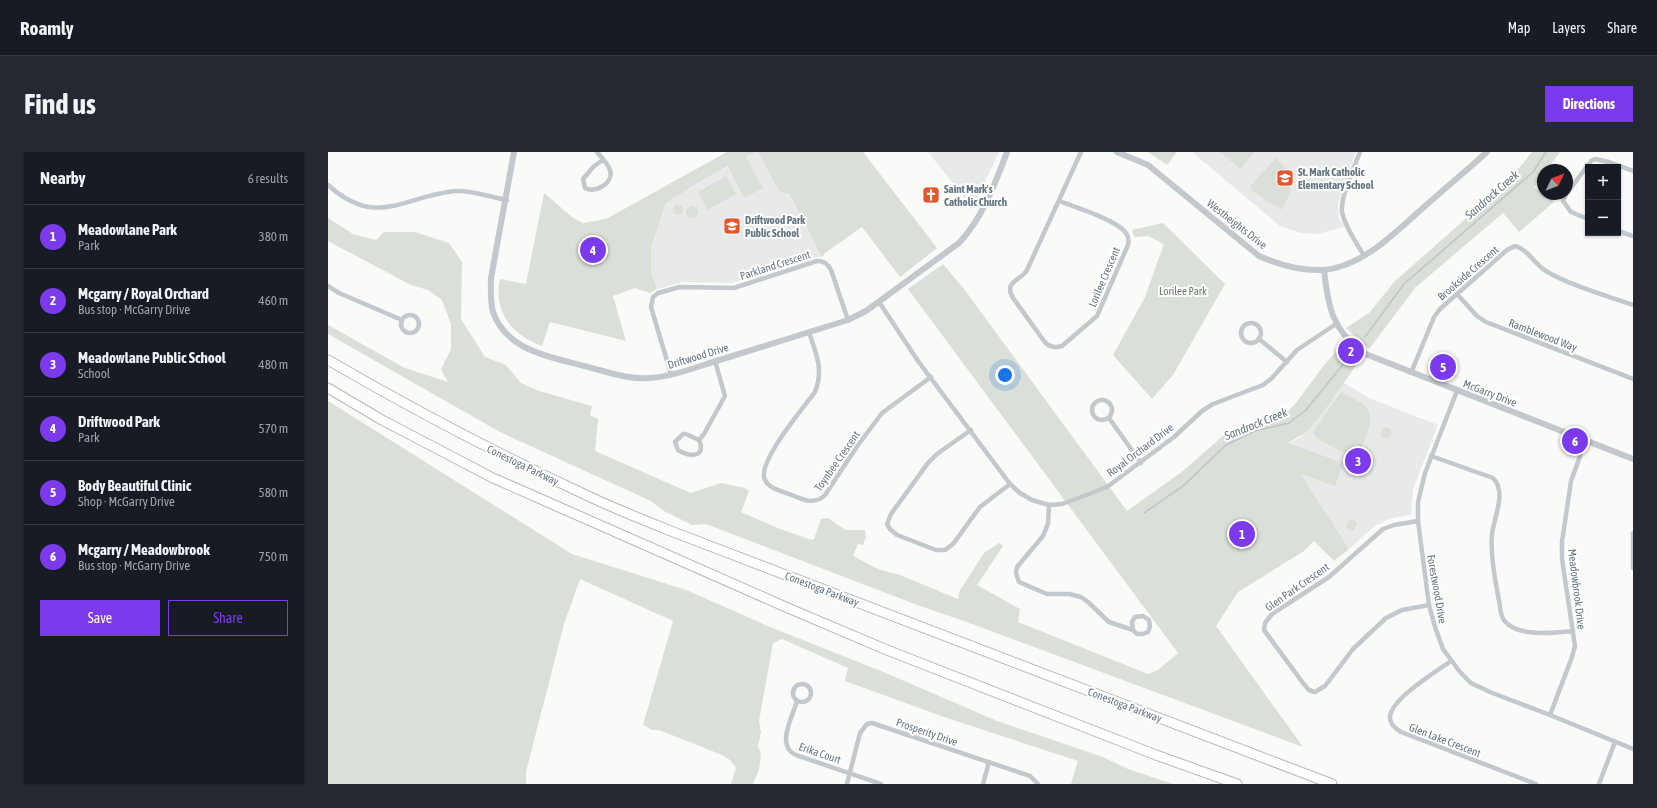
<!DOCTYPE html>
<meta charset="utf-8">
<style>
body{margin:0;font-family:"Asap Condensed",sans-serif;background:#242831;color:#f1f3f6}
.controls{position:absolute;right:12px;top:12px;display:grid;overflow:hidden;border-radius:0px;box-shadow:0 1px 3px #0004}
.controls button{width:36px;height:36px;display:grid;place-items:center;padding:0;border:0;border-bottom:1px solid #363941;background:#171b24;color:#f1f3f6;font:20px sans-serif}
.compass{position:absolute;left:1209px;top:12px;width:36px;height:36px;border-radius:50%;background:#171b24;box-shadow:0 1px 3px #0004;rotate:47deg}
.you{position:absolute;left:677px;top:223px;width:14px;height:14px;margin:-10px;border:3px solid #fff;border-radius:50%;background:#1a73e8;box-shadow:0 0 0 6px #1a73e833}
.badge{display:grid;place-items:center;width:26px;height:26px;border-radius:50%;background:#7c3aed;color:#fff;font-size:13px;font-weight:700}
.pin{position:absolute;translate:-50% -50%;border:2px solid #fff;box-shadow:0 1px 4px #0006}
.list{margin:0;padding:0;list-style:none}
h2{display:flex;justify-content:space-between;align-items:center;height:52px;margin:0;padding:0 16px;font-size:17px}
h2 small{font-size:13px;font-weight:400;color:#9ea1a6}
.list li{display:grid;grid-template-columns:26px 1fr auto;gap:12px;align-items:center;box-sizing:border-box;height:64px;padding:0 16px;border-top:1px solid #363941}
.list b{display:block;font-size:15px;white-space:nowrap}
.list p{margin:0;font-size:13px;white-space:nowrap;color:#9ea1a6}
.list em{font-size:13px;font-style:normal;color:#9ea1a6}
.actions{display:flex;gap:8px;padding:12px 16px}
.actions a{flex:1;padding:9px 0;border:1px solid #7c3aed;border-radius:0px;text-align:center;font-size:14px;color:#7c3aed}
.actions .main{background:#7c3aed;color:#fff}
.map{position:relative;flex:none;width:1305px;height:632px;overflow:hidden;border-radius:0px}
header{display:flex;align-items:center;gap:24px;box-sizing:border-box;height:56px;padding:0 20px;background:#171b24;border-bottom:1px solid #363941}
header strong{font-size:19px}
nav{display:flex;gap:22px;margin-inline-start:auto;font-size:14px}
.intro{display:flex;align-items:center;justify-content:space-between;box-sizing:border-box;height:96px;padding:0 24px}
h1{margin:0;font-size:28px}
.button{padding:10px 18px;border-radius:0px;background:#7c3aed;color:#fff;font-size:14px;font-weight:700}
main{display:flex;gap:24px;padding:0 24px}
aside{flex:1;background:#171b24;border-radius:0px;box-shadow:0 1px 3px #0004}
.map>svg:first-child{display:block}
.built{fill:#e8e9e9}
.green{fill:#dadfd7}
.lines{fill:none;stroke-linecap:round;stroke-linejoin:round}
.stream{stroke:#bbc7cb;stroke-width:1.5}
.motorway-casing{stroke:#b4b9bd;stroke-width:11}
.minor{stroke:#c3c8cc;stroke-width:4.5}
.tertiary{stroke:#c3c8cc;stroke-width:6}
.motorway{stroke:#fff;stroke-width:9}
.labels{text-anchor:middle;stroke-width:4;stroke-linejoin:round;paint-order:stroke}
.poi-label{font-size:11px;font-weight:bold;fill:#657683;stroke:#fff;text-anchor:start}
.street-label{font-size:11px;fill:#657683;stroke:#fff}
.park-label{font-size:11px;fill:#687a64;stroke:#fff}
.water-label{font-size:12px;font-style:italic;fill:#60757c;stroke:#fff}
</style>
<header>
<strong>Roamly</strong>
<nav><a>Map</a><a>Layers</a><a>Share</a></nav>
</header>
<div class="intro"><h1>Find us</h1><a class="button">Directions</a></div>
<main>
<aside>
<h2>Nearby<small>6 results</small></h2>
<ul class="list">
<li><span class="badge">1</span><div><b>Meadowlane Park</b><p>Park</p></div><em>380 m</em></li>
<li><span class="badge">2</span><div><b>Mcgarry / Royal Orchard</b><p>Bus stop · McGarry Drive</p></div><em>460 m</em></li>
<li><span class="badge">3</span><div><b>Meadowlane Public School</b><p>School</p></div><em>480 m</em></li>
<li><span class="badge">4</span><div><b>Driftwood Park</b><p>Park</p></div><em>570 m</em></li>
<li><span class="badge">5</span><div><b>Body Beautiful Clinic</b><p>Shop · McGarry Drive</p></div><em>580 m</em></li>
<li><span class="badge">6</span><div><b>Mcgarry / Meadowbrook</b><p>Bus stop · McGarry Drive</p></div><em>750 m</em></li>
</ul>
<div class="actions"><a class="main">Save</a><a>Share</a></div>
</aside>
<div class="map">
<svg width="1305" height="632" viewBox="0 0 1305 632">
<rect width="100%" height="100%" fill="#fafaf8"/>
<g class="built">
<path d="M 427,0 L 430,0 L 451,39 L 462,43 L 494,105 L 488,105 L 403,131 L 355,130 L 329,137 L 323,120 L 323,96 L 338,51 L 373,29 Z"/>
<path d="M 600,0 L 671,0 L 645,56 Z"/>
<path d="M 864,0 L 1028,0 L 1010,52 L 1011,66 L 1016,75 L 989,82 L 972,81 L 952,74 Z"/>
<path d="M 1016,231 L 1041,246 L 1110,273 L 1085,337 L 1083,363 L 1065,366 L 1048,373 L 1021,397 L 955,294 L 971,286 L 1002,251 Z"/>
</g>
<g class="green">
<path d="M 399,0 L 427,0 L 405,12 L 418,5 L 435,36 L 416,46 L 400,14 L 373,29 L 338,51 L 323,96 L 323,120 L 329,137 L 322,141 L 307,136 L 285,144 L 298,189 L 222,170 L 214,194 C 184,183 165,160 172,127 L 198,132 L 216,41 L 244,65 L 255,71 L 278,67 Z"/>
<path d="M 430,0 L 535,0 L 609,96 L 572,125 L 534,75 L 497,101 L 494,105 L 462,43 L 451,39 Z"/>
<path d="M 820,0 L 849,0 L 839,13 Z"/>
<path d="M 891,0 L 926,0 L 913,17 Z"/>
<path d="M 1204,0 L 1232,0 L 1218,18 L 1215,18 L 1215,23 L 1206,35 L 1226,50 L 1191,80 L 1175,61 L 1088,135 L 1041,197 L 1018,176 L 1041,161 L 1067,129 L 1134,70 L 1192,15 Z"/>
<path d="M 948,6 C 966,24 967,37 953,58 L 923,38 L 923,33 Z"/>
<path d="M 398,24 L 408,42 L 380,58 L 370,40 Z"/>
<circle cx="350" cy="58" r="5"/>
<circle cx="364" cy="60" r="6"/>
<path d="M 0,66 L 25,82 L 48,88 L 56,80 L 87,80 L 121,91 L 134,110 L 133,167 L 157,205 L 178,213 L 193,231 L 211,239 L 264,254 L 262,263 L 270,267 L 267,299 L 363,341 L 393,331 L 417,336 L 421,339 L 413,360 L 452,377 L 484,388 L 486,387 L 493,367 L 500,366 L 517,378 L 537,378 L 538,385 L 535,393 L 530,392 L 525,404 L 550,417 L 572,423 L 630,447 L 631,440 L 656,401 L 671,391 L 675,394 L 649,433 L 692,457 L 690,470 L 820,522 L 830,518 L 850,501 L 580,137 L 615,112 L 636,137 L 799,359 L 855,319 L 898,281 L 936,266 L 960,259 L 968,251 L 996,213 L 1015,192 L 1027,203 L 1033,206 L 1002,251 L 980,279 L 960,291 L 1015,311 L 1007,334 L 973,322 L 1021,397 L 1006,409 L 986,389 L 976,399 L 910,440 L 888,474 L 975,595 L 636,469 L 592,454 L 378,372 L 364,373 L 336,359 L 323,349 L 172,280 L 0,182 L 0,173 L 77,216 L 120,230 L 113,217 L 123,197 L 123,172 L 114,148 L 100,138 L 83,133 L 0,89 Z"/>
<path d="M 835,71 L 897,132 L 845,223 L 824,247 L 785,203 L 817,145 L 836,92 L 820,84 L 806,85 L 804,78 Z"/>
<path d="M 1013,240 C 1019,243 1036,251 1039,256 C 1049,271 1033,293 1027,307 L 988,286 L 985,280 Z"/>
<path d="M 0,249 L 244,402 L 358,438 L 442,475 L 553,519 L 669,569 L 775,605 L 800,617 L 845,632 L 743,632 L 750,609 L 619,566 L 517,529 L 520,516 L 454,487 L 445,491 L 431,569 L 433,580 L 430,594 L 433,602 L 431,618 L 425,632 L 403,632 L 408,616 L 402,608 L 394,603 L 354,587 L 331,578 L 324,578 L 315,573 L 345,469 L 252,427 L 236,472 L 198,620 L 198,632 L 0,632 Z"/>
<circle cx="1058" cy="281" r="5.5"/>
<path d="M 1022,367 L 1027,369 L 1029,372 L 1027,377 L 1023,380 L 1018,374 Z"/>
</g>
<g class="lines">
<g class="stream">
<path d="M 1037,185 L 1076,132 L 1205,20 L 1218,0"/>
<path d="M 816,361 L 855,334 L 898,293 L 927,279 L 961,271 L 978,258 L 1021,205"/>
</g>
<g class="motorway-casing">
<g id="motorway">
<path d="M 0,208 C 84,257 170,302 258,343 C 287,357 318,369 348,381 L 1004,632"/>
<path d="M 0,236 L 54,268 L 165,326 L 460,456 L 559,498 L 828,603 L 909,632"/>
</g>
</g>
<g class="minor">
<path d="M 269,0 C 273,5 280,12 282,18 C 286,31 267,42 257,36 L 255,27 L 266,14 L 275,8"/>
<path d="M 1032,0 C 1026,16 1013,43 1014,59 C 1016,74 1029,91 1036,104"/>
<path d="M 0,33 C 48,77 76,44 127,39 C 144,38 162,45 179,48"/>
<path d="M 1239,41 L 1263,9 L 1267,7 L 1281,10 L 1305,19"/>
<path d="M 1238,42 L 1235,49 L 1243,60 L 1260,67"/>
<path d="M 731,49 C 747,55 789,68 798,81 C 801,85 801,88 800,93 L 769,164 L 734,194 C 726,196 721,195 716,189 L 685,146 C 675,129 693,129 699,118 L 753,0"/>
<path d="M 1290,79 L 1305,84"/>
<path d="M 0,134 L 11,141 L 74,168"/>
<path d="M 1129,142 L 1149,164 L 1158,170 L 1305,227"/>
<path d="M 551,150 L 590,209 L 682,332 L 692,341 L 704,348 L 721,353 L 734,352 L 748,347 L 779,335 L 846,285 L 874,259 L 885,252 L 935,233 L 943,227 L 969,198 L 1008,172"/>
<circle cx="82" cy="172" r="9"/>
<circle cx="923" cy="181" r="10"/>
<path d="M 481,180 C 488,202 496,217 487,240 C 476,255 428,311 437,328 C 442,338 457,340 466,344 C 477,348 487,353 497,343 L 530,293 L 554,261 L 603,225"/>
<path d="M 931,187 L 959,210"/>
<path d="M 1083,221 L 1106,165 L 1112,157 L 1179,98 L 1187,94 C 1200,97 1207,113 1218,119 C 1243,134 1277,143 1305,153"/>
<path d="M 343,222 L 323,155 L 325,145 L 330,141 L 352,135 L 406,136 L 489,109 C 496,109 499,111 503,118 L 520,168"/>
<path d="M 1129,239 L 1097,321 L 1090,350 L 1090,369 L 1101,453 L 1107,475 L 1115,497 L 1132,520 L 1143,531 L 1162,540 L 1222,563 L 1305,597"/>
<circle cx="774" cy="258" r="10"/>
<path d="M 781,266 L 813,311"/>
<path d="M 643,278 L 609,302 L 600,311 L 563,362 L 559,372 L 562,377 L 569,383 L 608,398 L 617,398 L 625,392 L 652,355 L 682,332"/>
<path d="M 355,282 L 358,282 L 371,288 C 379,306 361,305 350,298 L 347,290 Z"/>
<path d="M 371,288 L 376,282 L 397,244 L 387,209"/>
<path d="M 1103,304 L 1165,326 C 1179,340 1166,365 1164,382 C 1162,408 1169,435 1173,461 C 1179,487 1226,481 1245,479"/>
<path d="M 721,353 L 720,372 L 715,384 L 689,415 L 688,421 L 691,430 L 719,442 L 741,442 L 753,445 L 760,450 L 781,470 L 805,478 L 809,482 L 815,482 L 820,480 L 822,475 L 821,468 L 815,464 L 807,465 L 804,470 L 805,478"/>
<path d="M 1090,369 L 1066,373 L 1055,377 L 1001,425 L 944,462 L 937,471 L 936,478 L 975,531 L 981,538 L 987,540 L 997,534 L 1025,497 L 1058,466 L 1074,458 L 1101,453"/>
<path d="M 1305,381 L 1305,416"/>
<path d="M 1123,509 C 1109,519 1061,548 1062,566 C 1062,573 1068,577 1073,580 L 1208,632"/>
<circle cx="474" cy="541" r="9"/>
<path d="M 469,549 C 465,564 447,594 468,603 L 553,632"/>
<path d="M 1222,563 L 1244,505 L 1247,494 L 1234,407 L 1234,390 L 1243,329 L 1258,288"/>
<path d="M 519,632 L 532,581 L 539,572 L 544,571 L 702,624 L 710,632"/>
<path d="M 655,632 L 661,610"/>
<path d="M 1271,632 L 1287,590"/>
</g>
<g class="tertiary">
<path d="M 186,0 L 163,126 C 163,137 162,149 165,160 C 179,200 224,205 260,215 C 280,220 301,228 322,226 C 347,224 371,214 395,207 C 437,194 478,181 520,168 L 538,159 L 631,91 C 654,67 667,32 679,0"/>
<path d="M 789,0 L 820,13 L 931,104 C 951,113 973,119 996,118 C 1036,114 1067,80 1095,56 C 1116,37 1138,19 1159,0"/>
<path d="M 996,118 C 1000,155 1004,177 1035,201 L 1305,307"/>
</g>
<use href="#motorway" class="motorway"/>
</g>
<defs>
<g id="school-square" transform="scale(0.9)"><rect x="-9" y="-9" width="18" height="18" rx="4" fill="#e4572e" stroke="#fff"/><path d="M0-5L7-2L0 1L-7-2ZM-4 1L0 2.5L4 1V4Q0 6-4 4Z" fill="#fff"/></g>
<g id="church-square" transform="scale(0.9)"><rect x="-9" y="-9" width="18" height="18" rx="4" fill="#e4572e" stroke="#fff"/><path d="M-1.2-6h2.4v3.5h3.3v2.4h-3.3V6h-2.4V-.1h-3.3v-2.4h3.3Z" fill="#fff"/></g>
</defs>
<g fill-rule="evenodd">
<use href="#school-square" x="957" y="26"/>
<use href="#church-square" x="603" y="43"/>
<use href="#school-square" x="404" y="74"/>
</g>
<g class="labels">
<g class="poi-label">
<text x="970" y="24">St. Mark Catholic<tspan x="970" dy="13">Elementary School</tspan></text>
<text x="616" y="41">Saint Mark's<tspan x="616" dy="13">Catholic Church</tspan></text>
<text x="417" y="72">Driftwood Park<tspan x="417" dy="13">Public School</tspan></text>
</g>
<g class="street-label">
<text transform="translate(909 72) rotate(38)" y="4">Westheights Drive</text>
<text transform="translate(447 113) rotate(-18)" y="4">Parkland Crescent</text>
<text transform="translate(1140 121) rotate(-41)" y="4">Brookside Crescent</text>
<text transform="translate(776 125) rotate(-67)" y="4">Lorilee Crescent</text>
<text transform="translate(1215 183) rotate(21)" y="4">Ramblewood Way</text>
<text transform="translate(370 204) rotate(-17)" y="4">Driftwood Drive</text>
<text transform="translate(1162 241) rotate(21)" y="4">McGarry Drive</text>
<text transform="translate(812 298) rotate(-37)" y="4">Royal Orchard Drive</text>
<text transform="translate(509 309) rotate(-55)" y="4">Toynbee Crescent</text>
<text transform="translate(195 313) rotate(26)" y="4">Conestoga Parkway</text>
<text transform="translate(969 435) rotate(-35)" y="4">Glen Park Crescent</text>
<text transform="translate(494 437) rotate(21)" y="4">Conestoga Parkway</text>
<text transform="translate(1109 437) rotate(80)" y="4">Forestwood Drive</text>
<text transform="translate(1249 437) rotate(83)" y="4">Meadowbrook Drive</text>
<text transform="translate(797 553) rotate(21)" y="4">Conestoga Parkway</text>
<text transform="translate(599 580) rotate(19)" y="4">Prosperity Drive</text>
<text transform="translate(1117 588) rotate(21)" y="4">Glen Lake Crescent</text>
<text transform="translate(492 601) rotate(19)" y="4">Erika Court</text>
</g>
<g class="park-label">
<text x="855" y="143">Lorilee Park</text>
</g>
<g class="water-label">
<text transform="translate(1164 43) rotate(-41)" y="4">Sandrock Creek</text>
<text transform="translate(928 272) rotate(-22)" y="4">Sandrock Creek</text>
</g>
</g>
</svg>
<div class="controls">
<button>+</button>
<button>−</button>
</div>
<svg class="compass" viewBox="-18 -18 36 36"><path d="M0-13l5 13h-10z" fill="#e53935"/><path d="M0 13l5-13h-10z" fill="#9ea1a6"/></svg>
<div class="you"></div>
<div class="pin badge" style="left:914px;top:382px">1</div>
<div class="pin badge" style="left:1023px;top:199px">2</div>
<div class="pin badge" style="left:1030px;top:309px">3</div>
<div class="pin badge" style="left:265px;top:98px">4</div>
<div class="pin badge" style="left:1115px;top:215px">5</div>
<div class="pin badge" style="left:1247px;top:289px">6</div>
</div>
</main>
